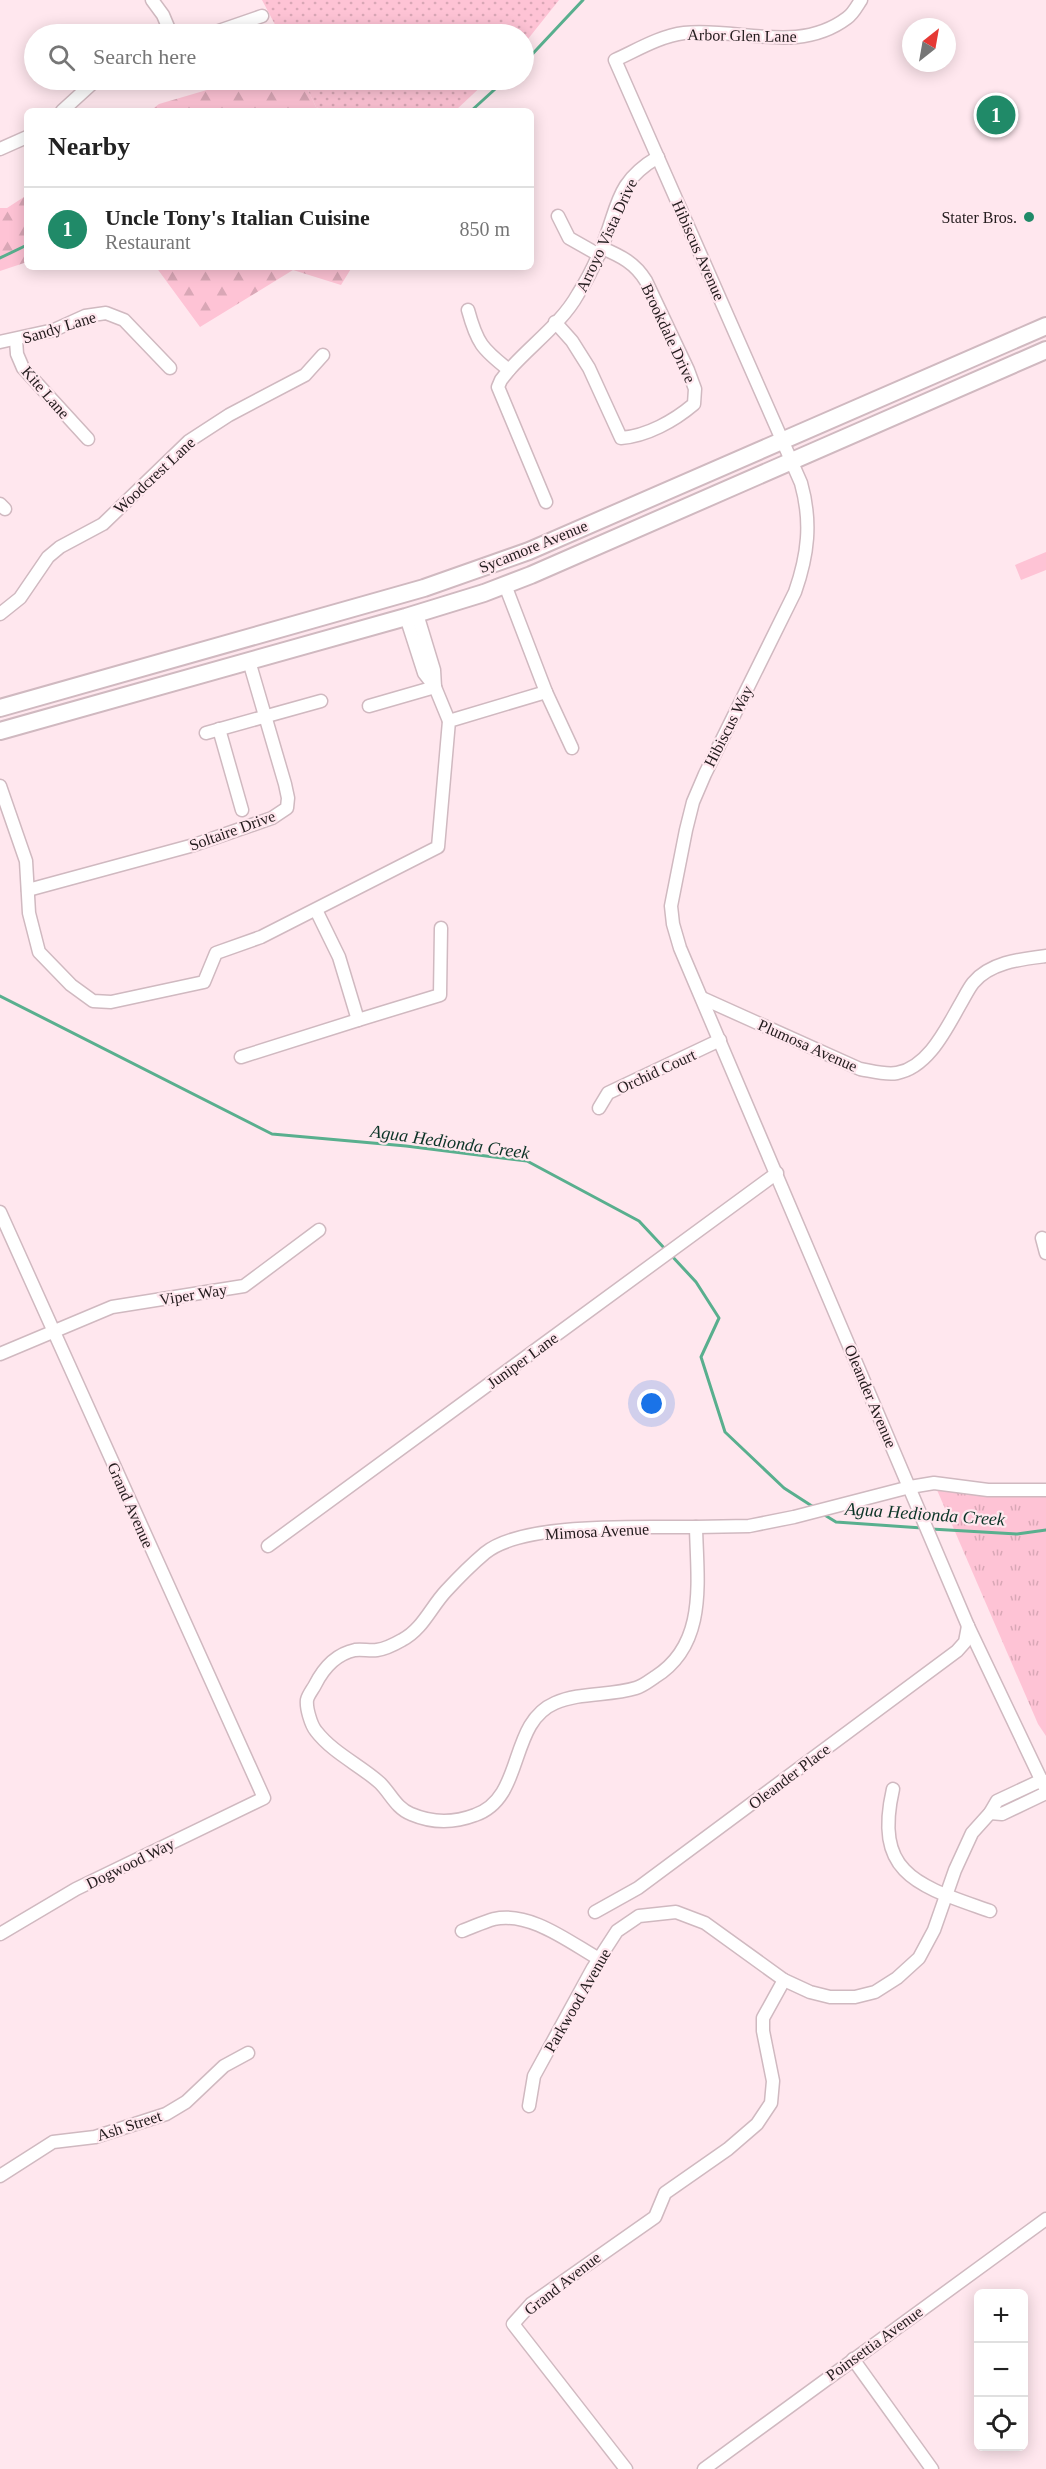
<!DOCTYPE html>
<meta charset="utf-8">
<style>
body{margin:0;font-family:"Times New Roman",serif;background:#f6f6f6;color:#222}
.controls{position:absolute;right:18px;bottom:18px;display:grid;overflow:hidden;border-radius:9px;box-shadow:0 3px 15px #0003}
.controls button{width:54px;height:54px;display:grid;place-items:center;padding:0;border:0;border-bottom:2px solid #e0e0e0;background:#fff;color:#222;font:30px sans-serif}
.compass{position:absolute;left:902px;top:18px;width:54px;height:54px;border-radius:50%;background:#fff;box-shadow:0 3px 15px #0003;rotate:31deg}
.you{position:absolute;left:652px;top:1404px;width:21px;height:21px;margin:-15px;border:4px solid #fff;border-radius:50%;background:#1a73e8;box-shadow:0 0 0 9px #1a73e833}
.badge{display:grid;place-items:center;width:39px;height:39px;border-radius:50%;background:#208a68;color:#fff;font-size:20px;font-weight:700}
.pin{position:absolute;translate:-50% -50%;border:3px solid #fff;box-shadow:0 2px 6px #0006}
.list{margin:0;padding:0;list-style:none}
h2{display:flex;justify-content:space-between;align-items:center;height:78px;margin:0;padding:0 24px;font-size:26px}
h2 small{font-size:20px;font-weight:400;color:#767676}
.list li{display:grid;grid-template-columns:39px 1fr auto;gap:18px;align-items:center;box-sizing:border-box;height:84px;padding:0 24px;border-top:2px solid #e0e0e0}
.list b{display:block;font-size:22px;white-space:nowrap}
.list p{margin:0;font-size:20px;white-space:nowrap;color:#767676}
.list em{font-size:20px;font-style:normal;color:#767676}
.icon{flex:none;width:33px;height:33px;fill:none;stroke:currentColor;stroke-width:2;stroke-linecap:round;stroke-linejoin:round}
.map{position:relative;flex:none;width:1046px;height:2469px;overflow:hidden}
.search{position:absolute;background:#fff;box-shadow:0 3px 15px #0003;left:24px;top:24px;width:510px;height:66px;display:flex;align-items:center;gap:15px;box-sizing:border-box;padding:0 21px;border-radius:33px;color:#767676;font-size:22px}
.panel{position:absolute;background:#fff;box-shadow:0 3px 15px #0003;left:24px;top:108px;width:510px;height:162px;border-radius:9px}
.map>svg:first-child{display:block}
.grass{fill:url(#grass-tufts)}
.forest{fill:url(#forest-firs)}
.park{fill:url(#park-dots)}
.pitch{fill:#fec3d5}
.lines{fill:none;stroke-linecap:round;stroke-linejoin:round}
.stream{stroke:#59af8e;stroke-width:3}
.minor-casing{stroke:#d0b9c0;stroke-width:15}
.major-casing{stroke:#d0b9c0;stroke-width:20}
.minor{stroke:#fff;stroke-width:12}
.major{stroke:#fff;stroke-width:16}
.poi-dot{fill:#208a68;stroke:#ffe7ee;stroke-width:2}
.labels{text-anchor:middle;stroke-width:4.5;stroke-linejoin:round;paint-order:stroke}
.street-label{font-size:16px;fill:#231b1d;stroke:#ffe7ee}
.poi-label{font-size:16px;fill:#231b1d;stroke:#ffe7ee;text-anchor:end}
.water-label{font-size:18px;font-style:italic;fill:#0b3326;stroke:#ffe7ee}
</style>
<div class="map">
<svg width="1046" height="2469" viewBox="0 0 1046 2469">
<defs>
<pattern id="grass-tufts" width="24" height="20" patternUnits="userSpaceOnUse" patternTransform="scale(1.5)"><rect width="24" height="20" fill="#fec3d5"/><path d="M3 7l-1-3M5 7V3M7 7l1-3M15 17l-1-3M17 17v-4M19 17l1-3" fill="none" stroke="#d9a7b6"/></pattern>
<pattern id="forest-firs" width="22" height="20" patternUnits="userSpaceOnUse" patternTransform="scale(1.5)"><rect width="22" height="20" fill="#fec3d5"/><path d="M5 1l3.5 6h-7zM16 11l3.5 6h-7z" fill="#d9a7b6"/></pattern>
<pattern id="park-dots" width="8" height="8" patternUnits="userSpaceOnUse" patternTransform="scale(1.5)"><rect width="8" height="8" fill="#fec3d5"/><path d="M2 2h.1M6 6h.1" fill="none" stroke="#d9a7b6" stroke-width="1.8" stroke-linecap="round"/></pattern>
</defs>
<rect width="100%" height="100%" fill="#ffe7ee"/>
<path class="grass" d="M 934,1483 L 1046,1490 L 1046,1736 L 1038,1724 Z"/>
<g class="forest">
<path d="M 241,80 L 303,80 L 316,107 L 327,111 L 150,111 L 159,104 Z"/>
<path d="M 27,195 L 27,262 L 0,271 L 0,208 L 7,208 Z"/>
<path d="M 156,267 L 352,267 L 341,285 L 293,270 L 200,327 Z"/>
</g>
<g class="park">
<path d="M 262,0 L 559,0 L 524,44 L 524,34 L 280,34 Z"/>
<path d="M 303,80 L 488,80 L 455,111 L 327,111 L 316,107 Z"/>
</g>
<path class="pitch" d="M 1046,552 L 1046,570 L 1021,580 L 1015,565 Z"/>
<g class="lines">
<g class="stream">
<path d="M 524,63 L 583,0"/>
<path d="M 471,111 L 505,80"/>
<path d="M 0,258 L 27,245"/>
<path d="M 0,996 L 272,1134 L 406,1146 L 527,1161 L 639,1221 L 666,1250"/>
<path d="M 670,1254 L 696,1282 L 719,1318 L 701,1357 L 725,1432 L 784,1488 L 815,1508"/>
<path d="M 823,1514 L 836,1522 L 922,1528"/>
<path d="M 931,1529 L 1017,1534 L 1046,1530"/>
</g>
<g class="minor-casing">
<g id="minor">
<path d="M 152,0 L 163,15 L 171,34"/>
<path d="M 861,0 C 857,6 853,14 847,18 C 798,55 739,27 684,33 C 660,36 637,50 615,60 L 801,483 C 812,522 808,555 795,592 L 705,774 L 693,802 L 686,830 L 671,906 L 673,924 L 680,948 L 968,1626 L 1046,1790"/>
<path d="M 210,34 L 262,16"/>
<path d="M 62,111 L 96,80"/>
<path d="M 0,149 L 27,137"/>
<path d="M 558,216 L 569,238 L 599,255"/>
<path d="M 468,310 C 477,343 482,349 509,370"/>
<path d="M 555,322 L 572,341 L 589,368 L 621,438 C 647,436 674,421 694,404 L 695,389 L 688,370 L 646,281 C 635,263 621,256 602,248"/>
<path d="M 16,340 L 17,354 L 23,368 L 88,439"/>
<path d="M 0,342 L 54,330 L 85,316 L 106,313 L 124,320 L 170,368"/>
<path d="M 546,502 L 498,387 L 501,380 L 509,370 C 531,345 562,323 578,294 C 587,280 595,264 601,249 C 619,207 614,183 658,157"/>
<path d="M 0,504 L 5,509"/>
<path d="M 0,614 L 20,598 L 48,557 L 60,547 L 103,524 L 189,441 L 229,415 L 305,375 L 323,355"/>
<path d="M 417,614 L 434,670 L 435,687"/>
<path d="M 406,617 L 424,673 L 435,687 L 449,721"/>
<path d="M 546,692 L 572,748"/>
<path d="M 369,706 L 435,687"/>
<path d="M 219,729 L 242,810"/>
<path d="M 206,733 L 321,701"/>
<path d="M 0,786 L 26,861 L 29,913 L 39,952 L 71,985 L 93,1001 L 111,1002 L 204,982 L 216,953 L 261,937 L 438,847 L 449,721 L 546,692 L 505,585"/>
<path d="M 28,890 L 194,845 L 272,818 L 287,808 L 288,798 L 285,784 L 249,661"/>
<path d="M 316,910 L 339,957 L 358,1020 L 440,995 L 441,928"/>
<path d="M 702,998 L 860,1069 C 872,1071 885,1075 897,1073 C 929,1067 947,1027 961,1003 C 965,996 969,988 973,983 C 990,962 1022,959 1046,956"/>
<path d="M 241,1057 L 358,1020"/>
<path d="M 599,1108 L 608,1093 L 720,1040"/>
<path d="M 0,1212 L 264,1798 L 76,1889 L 0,1934"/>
<path d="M 1042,1238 L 1046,1253"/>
<path d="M 0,1354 L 112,1307 L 244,1286 L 319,1230"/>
<path d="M 696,1527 C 697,1580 708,1644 655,1677 C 649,1681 643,1686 636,1688 C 610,1696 580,1692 555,1703 C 508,1723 525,1798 475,1815 C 454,1823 432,1823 411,1814 C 396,1808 391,1794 380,1783 C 360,1765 333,1753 316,1731 C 311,1725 306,1708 307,1700 C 308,1695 313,1689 315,1685 C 323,1669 336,1654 355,1650 C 362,1649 370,1651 377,1650 C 385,1649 395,1644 402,1640 C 422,1630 431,1607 446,1591 C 458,1578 472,1564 485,1553 C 524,1521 645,1528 696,1527 Z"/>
<path d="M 696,1527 L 749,1526 L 794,1517 L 910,1487 L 934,1483 L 988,1490 L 1046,1490"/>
<path d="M 268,1546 L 777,1173"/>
<path d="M 893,1789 C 873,1876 920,1886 990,1911"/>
<path d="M 990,1813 L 1002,1814 L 1046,1793"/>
<path d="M 595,1912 L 638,1888 L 957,1651 L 965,1642 L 968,1626"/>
<path d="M 462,1931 C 473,1927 483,1922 494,1919 C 530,1911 569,1942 599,1959"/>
<path d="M 529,2106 L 534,2076 L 593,1968 L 617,1931 L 639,1916 L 676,1912 L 705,1923 L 784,1980 L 810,1992 L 830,1997 L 855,1997 L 875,1992 L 897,1978 L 919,1958 L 934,1930 L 955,1870 L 972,1833 L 990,1813 L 997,1801 L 1042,1780"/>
<path d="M 0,2176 L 53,2142 L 95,2137 L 166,2114 L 186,2102 L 224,2066 L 248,2053"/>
<path d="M 853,2359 L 932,2469"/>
<path d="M 626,2469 L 513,2324 L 531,2304 L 655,2217 L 665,2193 L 728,2149 L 757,2124 L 771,2103 L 773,2081 L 763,2031 L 763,2018 L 784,1980"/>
<path d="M 704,2469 L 1046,2219"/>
</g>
</g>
<g class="major-casing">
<g id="major">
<path d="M 0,708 L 424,588 L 529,551 L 1046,326"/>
<path d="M 0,731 L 406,617 L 484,593 L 531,575 L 1046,350"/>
</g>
</g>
<use href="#minor" class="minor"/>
<use href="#major" class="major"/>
</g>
<circle class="poi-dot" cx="1029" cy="217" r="6"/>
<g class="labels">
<g class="street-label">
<text transform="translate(742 35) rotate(1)" y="6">Arbor Glen Lane</text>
<text transform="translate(606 235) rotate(-65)" y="6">Arroyo Vista Drive</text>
<text transform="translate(699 250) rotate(66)" y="6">Hibiscus Avenue</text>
<text transform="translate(59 327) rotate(-17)" y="6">Sandy Lane</text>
<text transform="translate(669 333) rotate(65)" y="6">Brookdale Drive</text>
<text transform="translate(46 392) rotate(49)" y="6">Kite Lane</text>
<text transform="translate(154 475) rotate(-43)" y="6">Woodcrest Lane</text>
<text transform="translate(533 546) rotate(-22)" y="6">Sycamore Avenue</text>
<text transform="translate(728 726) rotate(-63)" y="6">Hibiscus Way</text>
<text transform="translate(232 830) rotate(-20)" y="6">Soltaire Drive</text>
<text transform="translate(808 1045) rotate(24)" y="6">Plumosa Avenue</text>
<text transform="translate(656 1071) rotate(-25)" y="6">Orchid Court</text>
<text transform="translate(193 1294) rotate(-9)" y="6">Viper Way</text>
<text transform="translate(522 1360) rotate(-36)" y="6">Juniper Lane</text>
<text transform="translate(871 1396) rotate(67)" y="6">Oleander Avenue</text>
<text transform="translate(131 1505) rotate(66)" y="6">Grand Avenue</text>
<text transform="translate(597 1531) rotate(-3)" y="6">Mimosa Avenue</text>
<text transform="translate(789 1776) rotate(-37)" y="6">Oleander Place</text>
<text transform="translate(130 1863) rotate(-26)" y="6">Dogwood Way</text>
<text transform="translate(577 2000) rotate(-60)" y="6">Parkwood Avenue</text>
<text transform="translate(129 2125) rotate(-18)" y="6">Ash Street</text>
<text transform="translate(562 2283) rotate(-38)" y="6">Grand Avenue</text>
<text transform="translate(874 2343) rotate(-36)" y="6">Poinsettia Avenue</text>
</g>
<g class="poi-label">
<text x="1017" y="223">Stater Bros.</text>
</g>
<g class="water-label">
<text transform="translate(450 1142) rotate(8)" y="6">Agua Hedionda Creek</text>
<text transform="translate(925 1514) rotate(4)" y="6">Agua Hedionda Creek</text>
</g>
</g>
</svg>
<div class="controls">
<button>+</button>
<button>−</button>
<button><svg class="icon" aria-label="locate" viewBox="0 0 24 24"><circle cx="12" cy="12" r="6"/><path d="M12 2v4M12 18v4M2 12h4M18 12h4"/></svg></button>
</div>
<svg class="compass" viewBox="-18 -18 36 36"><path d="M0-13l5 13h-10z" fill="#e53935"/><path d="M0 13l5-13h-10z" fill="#767676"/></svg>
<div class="you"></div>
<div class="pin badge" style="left:996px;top:115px">1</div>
<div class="search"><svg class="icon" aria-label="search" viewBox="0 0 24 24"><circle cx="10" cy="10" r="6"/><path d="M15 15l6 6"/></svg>Search here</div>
<section class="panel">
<h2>Nearby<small></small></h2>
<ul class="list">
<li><span class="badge">1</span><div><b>Uncle Tony's Italian Cuisine</b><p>Restaurant</p></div><em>850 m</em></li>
</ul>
</section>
</div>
